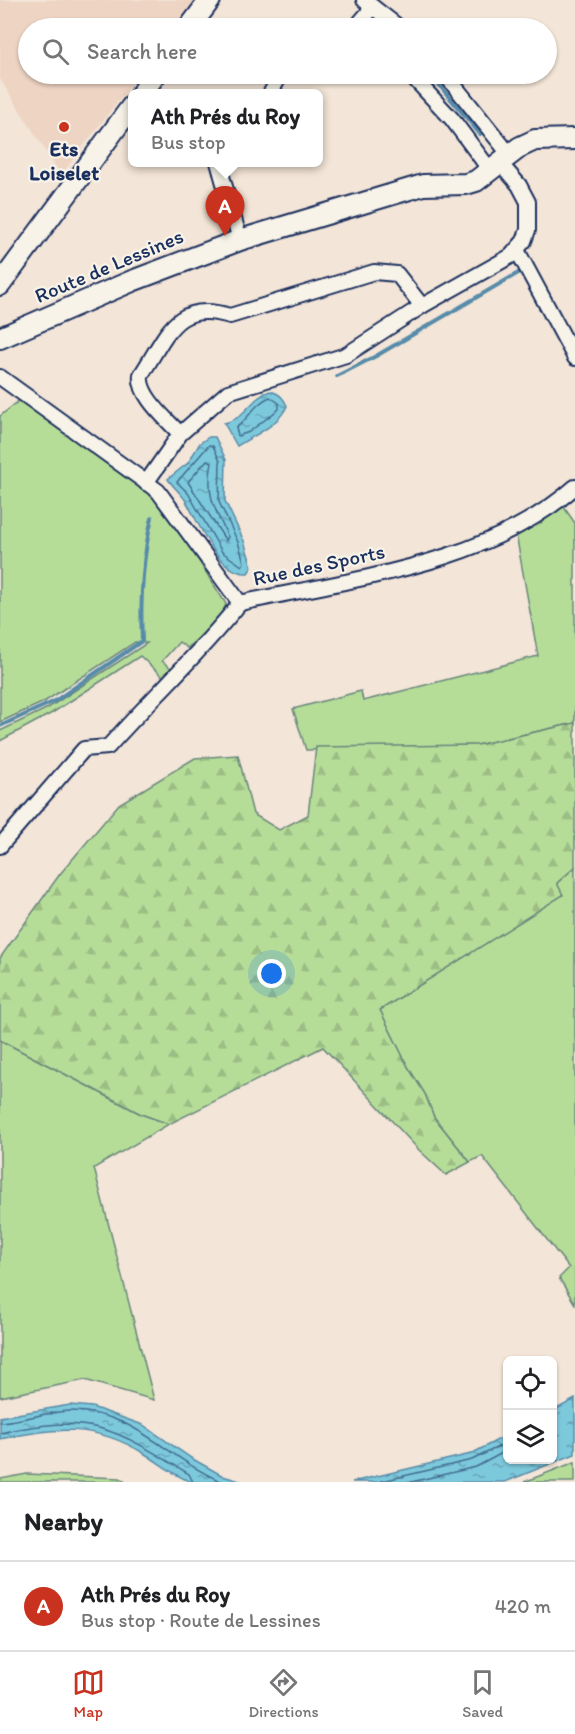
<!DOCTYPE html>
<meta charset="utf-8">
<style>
body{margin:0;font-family:Itim,sans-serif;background:#f6f6f6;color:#202124}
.controls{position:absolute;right:18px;bottom:18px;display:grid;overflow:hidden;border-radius:9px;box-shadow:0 2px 4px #0004}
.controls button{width:54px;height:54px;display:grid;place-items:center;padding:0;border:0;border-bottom:2px solid #e0e0e0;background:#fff;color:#202124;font:30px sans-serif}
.you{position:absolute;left:272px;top:974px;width:21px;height:21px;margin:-15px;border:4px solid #fff;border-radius:50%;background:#1a73e8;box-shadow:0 0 0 9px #1a73e833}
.badge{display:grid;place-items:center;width:39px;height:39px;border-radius:50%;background:#c8321e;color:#fff;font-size:20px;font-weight:700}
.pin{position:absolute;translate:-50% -50px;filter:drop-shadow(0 2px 3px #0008)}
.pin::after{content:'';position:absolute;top:32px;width:21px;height:18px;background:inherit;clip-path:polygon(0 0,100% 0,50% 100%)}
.popup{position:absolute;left:128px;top:89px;width:195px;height:78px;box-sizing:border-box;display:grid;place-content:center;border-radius:9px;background:#fff;filter:drop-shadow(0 2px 4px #0005);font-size:20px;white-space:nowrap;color:#757577}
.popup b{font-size:22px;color:#202124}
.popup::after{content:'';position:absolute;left:50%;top:100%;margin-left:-12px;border:12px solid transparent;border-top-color:#fff}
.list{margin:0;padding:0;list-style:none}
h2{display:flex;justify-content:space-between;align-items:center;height:78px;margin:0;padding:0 24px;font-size:26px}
h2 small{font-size:20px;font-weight:400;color:#757577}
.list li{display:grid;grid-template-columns:39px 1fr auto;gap:18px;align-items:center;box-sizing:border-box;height:90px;padding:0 24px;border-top:2px solid #e0e0e0}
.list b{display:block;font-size:22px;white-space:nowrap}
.list p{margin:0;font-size:20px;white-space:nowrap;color:#757577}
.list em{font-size:20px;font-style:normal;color:#757577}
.icon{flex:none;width:33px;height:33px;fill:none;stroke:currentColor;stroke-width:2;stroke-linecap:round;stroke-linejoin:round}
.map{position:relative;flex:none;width:575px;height:1482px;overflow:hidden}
.search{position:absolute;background:#fff;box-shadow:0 2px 4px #0004;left:18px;right:18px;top:18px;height:66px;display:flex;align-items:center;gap:15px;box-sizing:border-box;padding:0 21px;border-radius:33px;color:#757577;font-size:22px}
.sheet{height:168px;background:#fff}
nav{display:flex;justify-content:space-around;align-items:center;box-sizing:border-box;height:84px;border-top:2px solid #e0e0e0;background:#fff;font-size:16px;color:#757577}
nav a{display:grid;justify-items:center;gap:3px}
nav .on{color:#c8321e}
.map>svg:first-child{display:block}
.built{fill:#eed4c3}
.grass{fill:#b6dd98;stroke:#68867b;stroke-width:1.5}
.forest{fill:url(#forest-firs);stroke:#68867b;stroke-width:1.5}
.water{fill:url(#water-ripples);stroke:#568baa;stroke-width:1.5}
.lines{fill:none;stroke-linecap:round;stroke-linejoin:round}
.shore{stroke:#426d90;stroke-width:1.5}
.stream{stroke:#568baa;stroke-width:4}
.street-casing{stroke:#1b2f5e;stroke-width:18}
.secondary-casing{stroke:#1b2f5e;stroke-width:24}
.street{stroke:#f7f3e8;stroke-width:14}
.secondary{stroke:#f7f3e8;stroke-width:20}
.poi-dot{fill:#c8321e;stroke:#f7f3e8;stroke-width:2}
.labels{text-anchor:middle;stroke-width:4.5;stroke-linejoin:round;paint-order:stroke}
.poi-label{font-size:21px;font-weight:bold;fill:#1b2f5e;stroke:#f7f3e8}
.street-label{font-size:21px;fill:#1b2f5e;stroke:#f7f3e8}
</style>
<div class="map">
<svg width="575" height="1482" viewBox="0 0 575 1482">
<defs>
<pattern id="forest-firs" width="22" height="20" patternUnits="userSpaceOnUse" patternTransform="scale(1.5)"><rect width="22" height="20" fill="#b6dd98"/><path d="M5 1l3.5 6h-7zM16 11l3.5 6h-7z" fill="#9cbe85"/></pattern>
<pattern id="water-ripples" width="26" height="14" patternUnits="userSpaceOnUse" patternTransform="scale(1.5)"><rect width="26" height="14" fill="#7dc9dc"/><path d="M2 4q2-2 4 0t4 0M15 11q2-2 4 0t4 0" fill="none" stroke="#66a4b6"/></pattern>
</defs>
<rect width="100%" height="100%" fill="#f3e5d7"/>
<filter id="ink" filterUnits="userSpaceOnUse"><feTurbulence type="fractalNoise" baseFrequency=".0167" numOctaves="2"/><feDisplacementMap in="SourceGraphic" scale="12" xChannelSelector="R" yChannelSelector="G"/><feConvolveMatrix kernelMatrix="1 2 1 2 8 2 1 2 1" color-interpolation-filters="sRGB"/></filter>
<g filter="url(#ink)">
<path class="built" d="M 0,0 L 195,0 L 173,28 L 28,28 L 28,74 L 139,74 L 61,175 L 0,79 Z"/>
<g class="grass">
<path d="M 20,400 C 69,433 124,465 165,507 L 226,604 L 221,617 L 187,648 L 179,642 L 162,661 L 172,669 L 163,677 L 140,656 L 52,713 L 0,741 L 0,731 L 48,708 L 147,643 L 135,642 L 44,702 L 0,722 L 0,416 Z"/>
<path d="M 563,506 L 575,523 L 575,723 L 477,745 L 306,750 L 293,709 L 361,691 L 363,701 L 538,656 L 516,534 Z"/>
<path d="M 575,867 L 575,1304 L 559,1278 L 569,1268 L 482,1156 L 470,1162 L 434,1117 L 425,1094 L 408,1067 L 380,1010 L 562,895 L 557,883 Z"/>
<path d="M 0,1040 L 141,1114 L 169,1124 L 94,1168 L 154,1400 L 85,1380 L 0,1397 Z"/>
<path d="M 575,1461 L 575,1482 L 524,1482 L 575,1462 Z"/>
<path d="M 27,1474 L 120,1478 L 125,1482 L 0,1482 L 0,1479 Z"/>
</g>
<path class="forest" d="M 575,723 L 575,867 L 557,883 L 563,895 L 380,1010 L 408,1067 L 425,1094 L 434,1117 L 470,1162 L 446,1175 L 419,1150 L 323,1047 L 169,1124 L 141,1114 L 0,1040 L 0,958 L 60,874 L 119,804 L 195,758 L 238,755 L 253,814 L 279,830 L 308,815 L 316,747 L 477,745 Z"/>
<g class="water">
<path d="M 270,391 C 279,393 283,397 287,406 C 279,425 253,436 237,446 L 224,423 C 246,419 250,398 270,391 Z"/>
<path d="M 209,437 L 215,437 L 226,460 L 225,501 L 244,541 L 252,567 L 248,573 C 219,576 198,521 186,501 C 181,493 173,487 168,479 L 188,463 L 200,443 Z"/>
<path d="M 575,1399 L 575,1454 L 505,1482 L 352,1482 L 471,1454 L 507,1435 L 508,1460 L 552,1460 L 553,1411 Z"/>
<path d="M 70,1405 L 92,1407 L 143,1425 L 191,1458 L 223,1476 L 243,1482 C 227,1482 208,1482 193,1482 C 180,1480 157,1461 145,1454 C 95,1423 55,1427 0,1439 L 0,1417 Z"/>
</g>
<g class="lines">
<g class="shore">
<path d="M 270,397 L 279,403 L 279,409 L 249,432 L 238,436 L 236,428 C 248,419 256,402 270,397 Z"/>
<path d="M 209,445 L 213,446 L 220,461 L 219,502 L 238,542 L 244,562 L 242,566 L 222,552 L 188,493 L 177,482 Z"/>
<path d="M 207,460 L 212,462 C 205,497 216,510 228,537 L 226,541 L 188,482 Z"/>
<path d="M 0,1422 C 23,1421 45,1412 69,1411 C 135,1410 168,1460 223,1482"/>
<path d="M 0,1433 C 91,1413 113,1427 189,1474 L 193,1482"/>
<path d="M 378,1482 L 472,1460 L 508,1442"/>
<path d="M 411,1482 L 476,1467 L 508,1450"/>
</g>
<g class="stream">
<path d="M 430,74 L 480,134"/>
<path d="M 337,376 L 376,356 L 520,272"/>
<path d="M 0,726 L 55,701 L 142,641 C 140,598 142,560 152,517"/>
</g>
<g class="street-casing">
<g id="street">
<path d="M 364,0 L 400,28"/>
<path d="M 356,27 L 373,7"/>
<path d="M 410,74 L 452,119 L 490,170"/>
<path d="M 445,74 L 510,155"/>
<path d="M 270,94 L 281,74"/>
<path d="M 218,162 L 240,240"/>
<path d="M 517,250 L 575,358"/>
<path d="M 0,377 L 158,491 L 240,603 C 351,579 487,565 575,487"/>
<path d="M 180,434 C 167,419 138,396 141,375 C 167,336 175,299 230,316 L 374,272 L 397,274 L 422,306"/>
<path d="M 146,483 L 180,434 L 228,392 L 346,355 L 422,306 L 511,256 L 524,241 L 528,230 L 528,202 L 519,185 L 499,162"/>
<path d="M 0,846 L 84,749 L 108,747 C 152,698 199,654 240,603"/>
</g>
</g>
<g class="secondary-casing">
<g id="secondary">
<path d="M 189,28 L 210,0"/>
<path d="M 141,94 L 156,74"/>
<path d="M 0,285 L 132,106"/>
<path d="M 0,338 L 132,281 L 240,240 L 423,185 L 466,184 L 476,181 L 520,147 L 535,140 L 575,139"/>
</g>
</g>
<use href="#street" class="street"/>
<use href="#secondary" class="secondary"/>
</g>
</g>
<circle class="poi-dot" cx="64" cy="127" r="6"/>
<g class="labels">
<g class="poi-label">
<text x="64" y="156">Ets<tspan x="64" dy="24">Loiselet</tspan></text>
</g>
<g class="street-label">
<text transform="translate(109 266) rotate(-23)" y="7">Route de Lessines</text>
<text transform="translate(319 565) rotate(-12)" y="7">Rue des Sports</text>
</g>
</g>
</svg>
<div class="controls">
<button><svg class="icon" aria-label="locate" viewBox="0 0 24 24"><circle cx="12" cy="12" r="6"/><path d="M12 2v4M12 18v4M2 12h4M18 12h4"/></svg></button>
<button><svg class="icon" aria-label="layers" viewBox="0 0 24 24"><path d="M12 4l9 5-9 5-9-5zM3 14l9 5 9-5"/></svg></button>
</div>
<div class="you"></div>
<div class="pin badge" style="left:225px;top:236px">A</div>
<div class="popup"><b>Ath Prés du Roy</b>Bus stop</div>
<div class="search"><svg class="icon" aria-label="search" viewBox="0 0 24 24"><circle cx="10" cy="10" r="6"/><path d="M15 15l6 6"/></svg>Search here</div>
</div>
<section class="sheet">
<h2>Nearby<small></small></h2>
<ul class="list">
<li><span class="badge">A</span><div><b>Ath Prés du Roy</b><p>Bus stop · Route de Lessines</p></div><em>420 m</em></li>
</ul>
</section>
<nav>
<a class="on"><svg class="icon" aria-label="map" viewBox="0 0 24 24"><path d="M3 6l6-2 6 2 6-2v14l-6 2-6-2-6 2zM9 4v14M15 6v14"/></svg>Map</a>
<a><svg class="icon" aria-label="directions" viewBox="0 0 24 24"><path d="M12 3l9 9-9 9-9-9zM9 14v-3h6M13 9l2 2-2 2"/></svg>Directions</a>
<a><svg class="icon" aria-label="saved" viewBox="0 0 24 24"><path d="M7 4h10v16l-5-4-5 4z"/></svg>Saved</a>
</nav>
